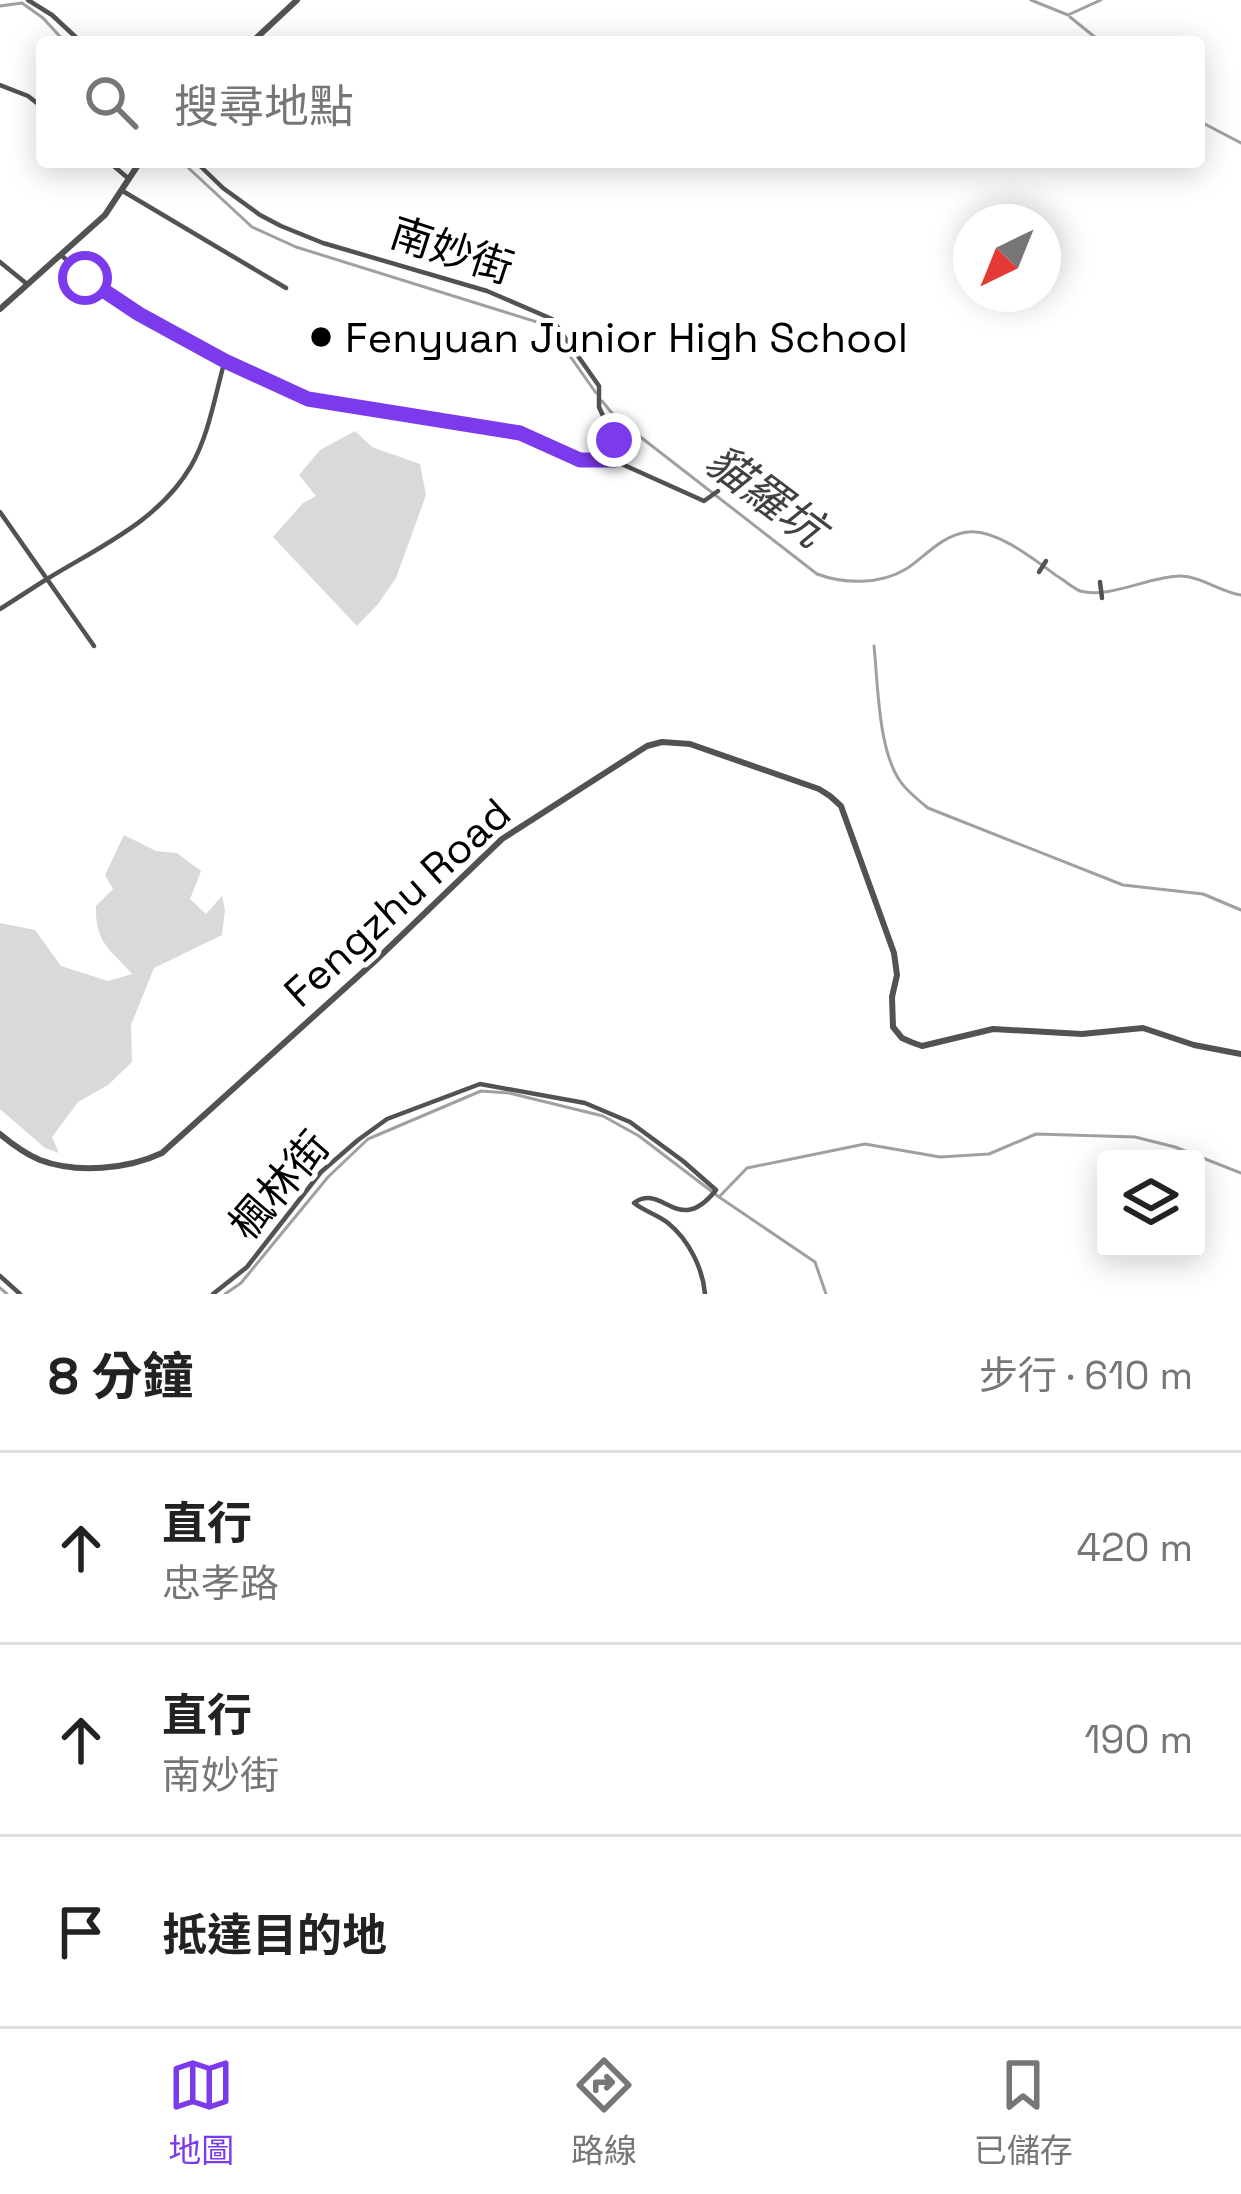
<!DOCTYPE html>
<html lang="zh-TW">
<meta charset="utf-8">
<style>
body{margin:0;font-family:"Space Grotesk","Noto Sans TC",sans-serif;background:#f2f2f2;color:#222}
.controls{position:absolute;right:36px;bottom:36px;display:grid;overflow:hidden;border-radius:12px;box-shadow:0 6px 30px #0003}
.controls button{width:108px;height:108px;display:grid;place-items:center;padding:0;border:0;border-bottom:3px solid #e0e0e0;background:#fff;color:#222;font:60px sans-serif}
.compass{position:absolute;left:953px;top:204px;width:108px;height:108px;border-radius:50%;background:#fff;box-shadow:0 6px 30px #0003;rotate:223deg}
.stop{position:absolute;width:36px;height:36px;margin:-27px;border:9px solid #7c3aed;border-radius:50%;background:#fff}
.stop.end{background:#7c3aed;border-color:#fff;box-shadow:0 3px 12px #0008}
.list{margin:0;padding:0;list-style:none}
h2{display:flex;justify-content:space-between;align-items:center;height:156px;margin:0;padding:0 48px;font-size:51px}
h2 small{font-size:39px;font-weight:400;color:#767676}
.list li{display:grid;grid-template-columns:78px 1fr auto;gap:36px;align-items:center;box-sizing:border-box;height:192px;padding:0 48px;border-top:3px solid #e0e0e0}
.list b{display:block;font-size:45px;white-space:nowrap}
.list p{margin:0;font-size:39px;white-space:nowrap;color:#767676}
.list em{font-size:39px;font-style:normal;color:#767676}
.icon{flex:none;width:66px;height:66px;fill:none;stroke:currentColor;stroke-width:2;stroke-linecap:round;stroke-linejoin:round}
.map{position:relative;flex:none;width:1241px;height:1294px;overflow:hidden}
.search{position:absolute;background:#fff;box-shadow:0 6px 30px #0003;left:36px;right:36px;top:36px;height:132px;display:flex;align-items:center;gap:30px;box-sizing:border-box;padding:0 42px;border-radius:12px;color:#767676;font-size:45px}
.sheet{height:732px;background:#fff}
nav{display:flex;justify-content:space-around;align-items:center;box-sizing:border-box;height:168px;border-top:3px solid #e0e0e0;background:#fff;font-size:33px;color:#767676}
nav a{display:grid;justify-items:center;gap:6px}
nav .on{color:#7c3aed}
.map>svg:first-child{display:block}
.green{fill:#d9d9d9}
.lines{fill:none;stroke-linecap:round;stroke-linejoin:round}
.stream{stroke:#a0a0a0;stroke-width:3}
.minor{stroke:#525252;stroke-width:4.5}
.tertiary{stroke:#525252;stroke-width:6}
.route{stroke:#7c3aed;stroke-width:15}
.poi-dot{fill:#000;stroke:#fff;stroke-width:4.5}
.labels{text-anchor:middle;stroke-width:10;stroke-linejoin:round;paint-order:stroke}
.street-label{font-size:42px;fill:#000;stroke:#fff}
.poi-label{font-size:42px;fill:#000;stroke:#fff;text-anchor:start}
.water-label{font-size:45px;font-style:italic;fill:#414141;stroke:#fff}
</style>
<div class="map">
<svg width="1241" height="1294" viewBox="0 0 1241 1294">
<rect width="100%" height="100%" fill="#fff"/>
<g class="green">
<path d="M 355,431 L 372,447 L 420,464 L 426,495 L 396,578 L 378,604 L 357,626 L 273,537 L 303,503 L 316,496 L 299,475 L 320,450 Z"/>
<path d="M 124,835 L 156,851 L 177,853 L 201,871 L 190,899 L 206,914 L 222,896 L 225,910 L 222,935 L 154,968 L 131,1025 L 132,1062 L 108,1085 L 78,1102 L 52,1137 L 59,1153 L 45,1148 L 0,1109 L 0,923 L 35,930 L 61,966 L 108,981 L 132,974 C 110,948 95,944 96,906 L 113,889 L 105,875 Z"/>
</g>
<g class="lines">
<g class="stream">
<path d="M 1031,0 L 1068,15 L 1101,0"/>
<path d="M 0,6 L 22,3 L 43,18 L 65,42"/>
<path d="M 1070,17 L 1101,42"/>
<path d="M 1199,121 L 1241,143"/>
<path d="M 182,162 L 252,227 L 296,247 L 537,322 L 565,349 L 596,393"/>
<path d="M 602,401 L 616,418 L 817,574 C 844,584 880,585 906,569 C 926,556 942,535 968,532 C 997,529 1035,560 1057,576 C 1064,580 1073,588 1080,591 C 1110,599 1150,576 1180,576 C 1200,576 1221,592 1241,595"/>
<path d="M 874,646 C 878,684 878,749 900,781 C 907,791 918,800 928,808 L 1123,885 L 1203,894 L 1241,910"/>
<path d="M 720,1196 L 747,1168 L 865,1144 L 940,1157 L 989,1154 L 1036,1134 L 1135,1137 L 1175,1147 L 1241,1173"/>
<path d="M 0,1288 L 7,1294"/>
<path d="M 225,1294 L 241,1283 L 328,1177 L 368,1139 L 481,1091 L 509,1093 L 603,1116 L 639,1136 L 719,1197 L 815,1262 L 826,1294"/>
</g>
<g class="minor">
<path d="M 28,0 L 52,15 L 81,42"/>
<path d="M 0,85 L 28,96 L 42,107"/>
<path d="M 109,162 L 129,179"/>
<path d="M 196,162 L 223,188 L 260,215 L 281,226 L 323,243 L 487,291 L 552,319 L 599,386 L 599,407 L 614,440 L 615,461"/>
<path d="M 121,190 L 286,288"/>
<path d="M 61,255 L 101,290 L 139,314 L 225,360 L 308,399 L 337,406 L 405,413 L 457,425 L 521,433 L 580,461 L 615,461 L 704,501 L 718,491"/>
<path d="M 0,262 L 27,284"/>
<path d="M 0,512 L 94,646"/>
<path d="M 1039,572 L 1046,561"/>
<path d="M 1100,582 L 1102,598"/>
<path d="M 0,609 C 16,599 31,589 47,579 C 99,547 159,521 191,466 C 209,435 215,395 225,360"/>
<path d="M 0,1276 L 20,1294"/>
<path d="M 213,1294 L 247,1267 L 321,1172 L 358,1140 L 387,1119 L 480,1084 L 585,1103 L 630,1122 L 683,1161 L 716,1190 C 678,1238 663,1182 634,1203 C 644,1211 658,1215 668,1223 C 689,1240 703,1269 705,1294"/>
</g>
<g class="tertiary">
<path d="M 252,42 L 297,0"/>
<path d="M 0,309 L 105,215 L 140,162"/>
<path d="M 0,1134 C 12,1144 26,1154 40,1160 C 77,1174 128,1169 162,1153 L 374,962 L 502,839 L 647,746 L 662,742 L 690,744 L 819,789 L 830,796 L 841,806 L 894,953 L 897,975 L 892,997 L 893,1027 L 902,1038 L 911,1042 L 922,1046 L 993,1029 L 1082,1034 L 1143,1028 L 1194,1045 L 1241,1054"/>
</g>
</g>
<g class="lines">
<path class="route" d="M 85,278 L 139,314 L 225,361 L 308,399 L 520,433 L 580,460 L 615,460 L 614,440"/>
</g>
<circle class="poi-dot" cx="321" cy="337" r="12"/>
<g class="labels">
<g class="street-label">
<text transform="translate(452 250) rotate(18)" y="15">南妙街</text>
<text transform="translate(397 902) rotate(-42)" y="15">Fengzhu Road</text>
<text transform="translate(279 1185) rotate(-49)" y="15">楓林街</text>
</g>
<g class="poi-label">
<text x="345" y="352">Fenyuan Junior High School</text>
</g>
<g class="water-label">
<text transform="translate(766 495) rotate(37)" y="16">貓羅坑</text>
</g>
</g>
</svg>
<div class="controls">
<button><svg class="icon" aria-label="layers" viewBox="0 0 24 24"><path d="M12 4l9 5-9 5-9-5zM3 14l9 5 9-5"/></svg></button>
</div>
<svg class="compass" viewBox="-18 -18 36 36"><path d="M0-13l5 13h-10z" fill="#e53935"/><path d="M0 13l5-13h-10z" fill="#767676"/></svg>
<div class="stop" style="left:85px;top:278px"></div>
<div class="stop end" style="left:614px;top:440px"></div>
<div class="search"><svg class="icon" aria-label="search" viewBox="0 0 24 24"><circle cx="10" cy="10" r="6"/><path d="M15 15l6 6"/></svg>搜尋地點</div>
</div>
<section class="sheet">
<h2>8 分鐘<small>步行 · 610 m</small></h2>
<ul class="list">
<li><svg class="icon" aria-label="ahead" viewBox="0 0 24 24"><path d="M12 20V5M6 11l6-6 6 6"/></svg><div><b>直行</b><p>忠孝路</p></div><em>420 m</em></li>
<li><svg class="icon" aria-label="ahead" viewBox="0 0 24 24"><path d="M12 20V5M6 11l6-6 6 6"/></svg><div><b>直行</b><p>南妙街</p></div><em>190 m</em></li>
<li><svg class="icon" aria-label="arrive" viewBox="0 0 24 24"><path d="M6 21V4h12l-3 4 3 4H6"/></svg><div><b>抵達目的地</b></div></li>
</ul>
</section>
<nav>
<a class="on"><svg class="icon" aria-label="map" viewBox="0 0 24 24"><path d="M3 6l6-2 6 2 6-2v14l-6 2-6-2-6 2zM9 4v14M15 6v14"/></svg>地圖</a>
<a><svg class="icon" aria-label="directions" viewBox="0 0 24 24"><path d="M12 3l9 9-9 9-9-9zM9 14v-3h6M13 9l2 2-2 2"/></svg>路線</a>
<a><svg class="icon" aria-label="saved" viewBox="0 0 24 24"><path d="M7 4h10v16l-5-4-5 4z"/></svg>已儲存</a>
</nav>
